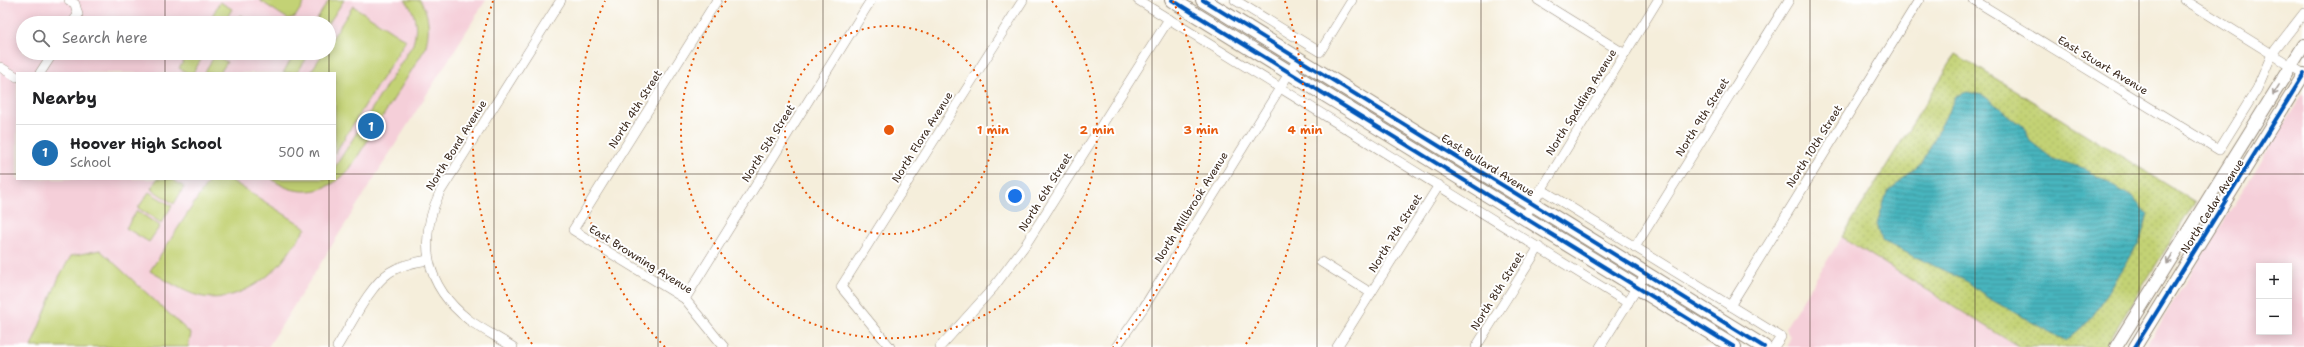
<!DOCTYPE html>
<meta charset="utf-8">
<style>
body{margin:0;font-family:"Shantell Sans",sans-serif;background:#f2f2f2;color:#202124}
.controls{position:absolute;right:12px;bottom:12px;display:grid;overflow:hidden;border-radius:0px;box-shadow:0 2px 10px #0003}
.controls button{width:36px;height:36px;display:grid;place-items:center;padding:0;border:0;border-bottom:1px solid #e0e0e0;background:#fff;color:#202124;font:20px sans-serif}
.you{position:absolute;left:1015px;top:196px;width:14px;height:14px;margin:-10px;border:3px solid #fff;border-radius:50%;background:#1a73e8;box-shadow:0 0 0 6px #1a73e833}
.badge{display:grid;place-items:center;width:26px;height:26px;border-radius:50%;background:#1f6fb2;color:#fff;font-size:13px;font-weight:700}
.pin{position:absolute;translate:-50% -50%;border:2px solid #fff;box-shadow:0 1px 4px #0006}
.list{margin:0;padding:0;list-style:none}
h2{display:flex;justify-content:space-between;align-items:center;height:52px;margin:0;padding:0 16px;font-size:17px}
h2 small{font-size:13px;font-weight:400;color:#757577}
.list li{display:grid;grid-template-columns:26px 1fr auto;gap:12px;align-items:center;box-sizing:border-box;height:56px;padding:0 16px;border-top:1px solid #e0e0e0}
.list b{display:block;font-size:15px;white-space:nowrap}
.list p{margin:0;font-size:13px;white-space:nowrap;color:#757577}
.list em{font-size:13px;font-style:normal;color:#757577}
.icon{flex:none;width:22px;height:22px;fill:none;stroke:currentColor;stroke-width:2;stroke-linecap:round;stroke-linejoin:round}
.map{position:relative;flex:none;width:2304px;height:347px;overflow:hidden}
.search{position:absolute;background:#fff;box-shadow:0 2px 10px #0003;left:16px;top:16px;width:320px;height:44px;display:flex;align-items:center;gap:10px;box-sizing:border-box;padding:0 14px;border-radius:22px;color:#757577;font-size:15px}
.panel{position:absolute;background:#fff;box-shadow:0 2px 10px #0003;left:16px;top:72px;width:320px;height:108px;border-radius:0px}
.map>svg:first-child{display:block}
.built{fill:#f5cfd9;fill-rule:evenodd}
.grass{fill:url(#grass-dots);stroke:#7f7e4a}
.pitch{fill:#c3d275;stroke:#7f7e4a}
.water{fill:url(#water-rules);stroke:#40706e}
.lines{fill:none;stroke-linecap:round;stroke-linejoin:round}
.minor-casing{stroke:#988c7c;stroke-width:10}
.secondary-casing{stroke:#988c7c;stroke-width:14}
.primary-casing{stroke:#988c7c;stroke-width:16}
.minor{stroke:#fff;stroke-width:9}
.secondary{stroke:#fff;stroke-width:12}
.primary{stroke:#fff;stroke-width:14}
.cycleway-casing{stroke:#fff;stroke-width:6}
.cycleway{stroke:#0057b8;stroke-width:4}
.oneway{stroke:#a79f9a}
.grid{fill:none;stroke:#3b2a1e;stroke-width:1;stroke-opacity:0.55}
.ring{fill:none;stroke:#e8590c;stroke-width:2;stroke-dasharray:2 4}
.labels{text-anchor:middle;stroke-width:4;stroke-linejoin:round;paint-order:stroke}
.street-label{font-size:11px;fill:#3b2a1e;stroke:#fff}
.centre{fill:#e8590c;stroke:#fff;stroke-width:2}
.ring-label{font-size:12px;text-anchor:middle;font-weight:bold;fill:#e8590c;stroke:#fff;stroke-width:4;stroke-linejoin:round;paint-order:stroke}
</style>
<div class="map">
<svg width="2304" height="347" viewBox="0 0 2304 347">
<defs>
<pattern id="grass-dots" width="8" height="8" patternUnits="userSpaceOnUse"><rect width="8" height="8" fill="#c3d275"/><path d="M2 2h.1M6 6h.1" fill="none" stroke="#a8b465" stroke-width="1.8" stroke-linecap="round"/></pattern>
<pattern id="water-rules" width="6" height="5" patternUnits="userSpaceOnUse"><rect width="6" height="5" fill="#46b5be"/><path d="M0 2.5h6" fill="none" stroke="#3c939a"/></pattern>
</defs>
<rect width="100%" height="100%" fill="#fff"/>
<filter id="ink" filterUnits="userSpaceOnUse"><feTurbulence type="fractalNoise" baseFrequency=".025" numOctaves="2"/><feDisplacementMap in="SourceGraphic" scale="8" xChannelSelector="R" yChannelSelector="G"/><feConvolveMatrix kernelMatrix="1 2 1 2 8 2 1 2 1" color-interpolation-filters="sRGB"/></filter>
<filter id="wash" filterUnits="userSpaceOnUse"><feTurbulence type="fractalNoise" baseFrequency=".012" numOctaves="4" result="noise"/><feDisplacementMap in="SourceGraphic" scale="16" xChannelSelector="R" yChannelSelector="G"/><feGaussianBlur stdDeviation="0.9" result="paint"/><feColorMatrix in="noise" values="0 0 0 0 0 0 0 0 0 0 0 0 0 0 0 0 0 1.4 0 .05"/><feComposite in="paint" operator="in"/></filter>
<g filter="url(#wash)">
<rect width="100%" height="100%" fill="#f5eedb"/>
<g class="built">
<path d="M 0,0 L 486,0 L 268,347 L 0,347 ZM 23,23 L 329,23 L 329,53 L 23,53 ZM 17,73 L 335,73 L 335,179 L 17,179 Z"/>
<path d="M 2304,92 L 2304,347 L 2145,347 ZM 2259,266 L 2289,266 L 2289,332 L 2259,332 Z"/>
<path d="M 1842,237 L 2019,347 L 1788,347 L 1790,337 L 1785,328 Z"/>
</g>
<path class="grass" d="M 1956,54 L 2195,202 L 2105,347 L 2019,347 L 1842,237 Z"/>
<g class="pitch">
<path d="M 259,0 L 306,0 L 295,17 L 288,19 Z"/>
<path d="M 329,0 L 344,0 L 329,23 L 314,23 Z"/>
<path d="M 405,0 L 420,0 C 430,15 430,32 425,49 L 351,167 C 332,192 298,200 272,179 L 335,179 L 335,167 L 413,44 C 418,28 416,12 405,0 Z"/>
<path d="M 220,2 L 232,9 L 224,23 L 208,23 Z"/>
<path d="M 353,6 L 406,40 L 335,153 L 335,73 L 310,73 L 323,53 L 329,53 L 329,43 Z"/>
<path d="M 240,15 L 252,22 L 252,23 L 235,23 Z"/>
<path d="M 189,53 L 205,53 L 193,73 L 187,73 L 179,68 Z"/>
<path d="M 295,53 L 310,53 L 297,73 L 283,73 Z"/>
<path d="M 215,55 L 227,62 L 220,73 L 204,73 Z"/>
<path d="M 157,179 L 172,179 L 184,187 L 174,204 L 151,189 Z"/>
<path d="M 210,179 L 229,179 L 306,228 C 298,239 290,252 281,263 C 263,284 228,304 199,296 C 182,291 166,280 150,271 Z"/>
<path d="M 149,192 L 172,206 L 161,223 L 138,208 Z"/>
<path d="M 137,211 L 160,226 L 149,242 L 126,228 Z"/>
<path d="M 100,250 L 191,334 L 188,347 L 31,347 L 59,277 L 71,256 Z"/>
</g>
<path class="water" d="M 1967,92 L 1983,95 L 2023,126 L 2030,141 L 2053,159 L 2084,168 L 2132,197 L 2148,215 L 2139,243 L 2099,307 L 2089,321 L 2066,341 L 1988,298 L 1968,282 L 1882,241 L 1877,224 L 1887,192 L 1922,163 L 1956,96 Z"/>
</g>
<g filter="url(#ink)">
<g class="lines">
<g class="minor-casing">
<g id="minor">
<path d="M 69,0 L 75,4 L 78,15 L 72,23"/>
<path d="M 717,0 L 573,230 L 685,299 L 724,347"/>
<path d="M 1138,0 L 1628,303"/>
<path d="M 1235,0 L 1320,52 L 1352,0"/>
<path d="M 1538,0 L 1625,54"/>
<path d="M 1974,0 L 2219,150 L 2257,89 L 2272,54 L 2304,13"/>
<path d="M 2185,0 L 2304,74"/>
<path d="M 0,67 L 17,77"/>
<path d="M 40,73 L 53,53"/>
<path d="M 1541,189 L 1781,337 L 1774,347"/>
<path d="M 1524,218 L 1658,0"/>
<path d="M 1635,247 L 1789,0"/>
<path d="M 1321,262 L 1371,293"/>
<path d="M 685,299 L 871,0"/>
<path d="M 1730,306 L 1919,0"/>
<path d="M 337,347 C 351,325 369,286 390,272 C 401,265 415,262 428,260"/>
<path d="M 513,347 C 499,338 483,330 469,320 C 425,286 417,241 440,192 L 561,0"/>
<path d="M 890,347 L 841,287 L 1023,0"/>
<path d="M 940,347 L 993,288 L 1026,244 L 1169,19"/>
<path d="M 1116,347 L 1144,307 L 1298,59"/>
<path d="M 1337,347 L 1439,185"/>
<path d="M 1476,347 L 1539,247"/>
<path d="M 1600,347 L 1646,274"/>
</g>
</g>
<g class="secondary-casing">
<g id="secondary">
<path d="M 2116,347 L 2304,45"/>
<path d="M 2135,347 L 2304,74"/>
</g>
</g>
<g class="primary-casing">
<g id="primary">
<path d="M 1172,0 L 1734,347"/>
<path d="M 1203,0 L 1764,347"/>
</g>
</g>
<use href="#minor" class="minor"/>
<use href="#secondary" class="secondary"/>
<use href="#primary" class="primary"/>
<g class="cycleway-casing">
<g id="cycleway">
<path d="M 1172,0 L 1734,347"/>
<path d="M 1203,0 L 1764,347"/>
<path d="M 2135,347 L 2304,74"/>
</g>
</g>
<use href="#cycleway" class="cycleway"/>
</g>
<defs><path id="oneway-shaft" d="M-6 0H5M1.5-3L5.5 0L1.5 3" fill="none" stroke-width="1.6" stroke-linecap="round" stroke-linejoin="round"/></defs>
<g class="oneway">
<use href="#oneway-shaft" transform="translate(2276 90) rotate(122)"/>
<use href="#oneway-shaft" transform="translate(2170 259) rotate(122)"/>
</g>
</g>
<path class="grid" d="M 165,0 L 165,23M 329,0 L 329,73M 494,0 L 494,347M 658,0 L 658,347M 823,0 L 823,347M 987,0 L 987,347M 1152,0 L 1152,347M 1317,0 L 1317,347M 1481,0 L 1481,347M 1646,0 L 1646,347M 1810,0 L 1810,347M 1975,0 L 1975,347M 2139,0 L 2139,347M 165,53 L 165,73M 0,174 L 17,174M 335,174 L 2304,174M 165,179 L 165,347M 329,179 L 329,347"/>
<g class="ring">
<circle cx="889" cy="130" r="104"/>
<path d="M1052 1A208 208 0 1 1 726 1"/>
<path d="M665 347A312 312 0 0 1 605 1M1173 1A312 312 0 0 1 1113 347"/>
<path d="M532 344A416 416 0 0 1 493 1M1285 1A416 416 0 0 1 1246 344"/>
</g>
<g class="labels">
<g class="street-label">
<text transform="translate(2103 65) rotate(31)" y="4">East Stuart Avenue</text>
<text transform="translate(1581 102) rotate(-58)" y="4">North Spalding Avenue</text>
<text transform="translate(635 109) rotate(-58)" y="4">North 4th Street</text>
<text transform="translate(1702 117) rotate(-58)" y="4">North 9th Street</text>
<text transform="translate(922 137) rotate(-58)" y="4">North Flora Avenue</text>
<text transform="translate(768 143) rotate(-58)" y="4">North 5th Street</text>
<text transform="translate(456 145) rotate(-58)" y="4">North Bond Avenue</text>
<text transform="translate(1814 146) rotate(-58)" y="4">North 10th Street</text>
<text transform="translate(1488 165) rotate(32)" y="4">East Bullard Avenue</text>
<text transform="translate(1045 192) rotate(-58)" y="4">North 6th Street</text>
<text transform="translate(2212 206) rotate(-58)" y="4">North Cedar Avenue</text>
<text transform="translate(1191 207) rotate(-58)" y="4">North Millbrook Avenue</text>
<text transform="translate(1395 233) rotate(-58)" y="4">North 7th Street</text>
<text transform="translate(641 259) rotate(32)" y="4">East Browning Avenue</text>
<text transform="translate(1497 291) rotate(-58)" y="4">North 8th Street</text>
</g>
</g>
<circle cx="889" cy="130" r="6" class="centre"/>
<g class="ring-label">
<text x="993" y="134">1 min</text>
<text x="1097" y="134">2 min</text>
<text x="1201" y="134">3 min</text>
<text x="1305" y="134">4 min</text>
</g>
</svg>
<div class="controls">
<button>+</button>
<button>−</button>
</div>
<div class="you"></div>
<div class="pin badge" style="left:371px;top:126px">1</div>
<div class="search"><svg class="icon" aria-label="search" viewBox="0 0 24 24"><circle cx="10" cy="10" r="6"/><path d="M15 15l6 6"/></svg>Search here</div>
<section class="panel">
<h2>Nearby<small></small></h2>
<ul class="list">
<li><span class="badge">1</span><div><b>Hoover High School</b><p>School</p></div><em>500 m</em></li>
</ul>
</section>
</div>
